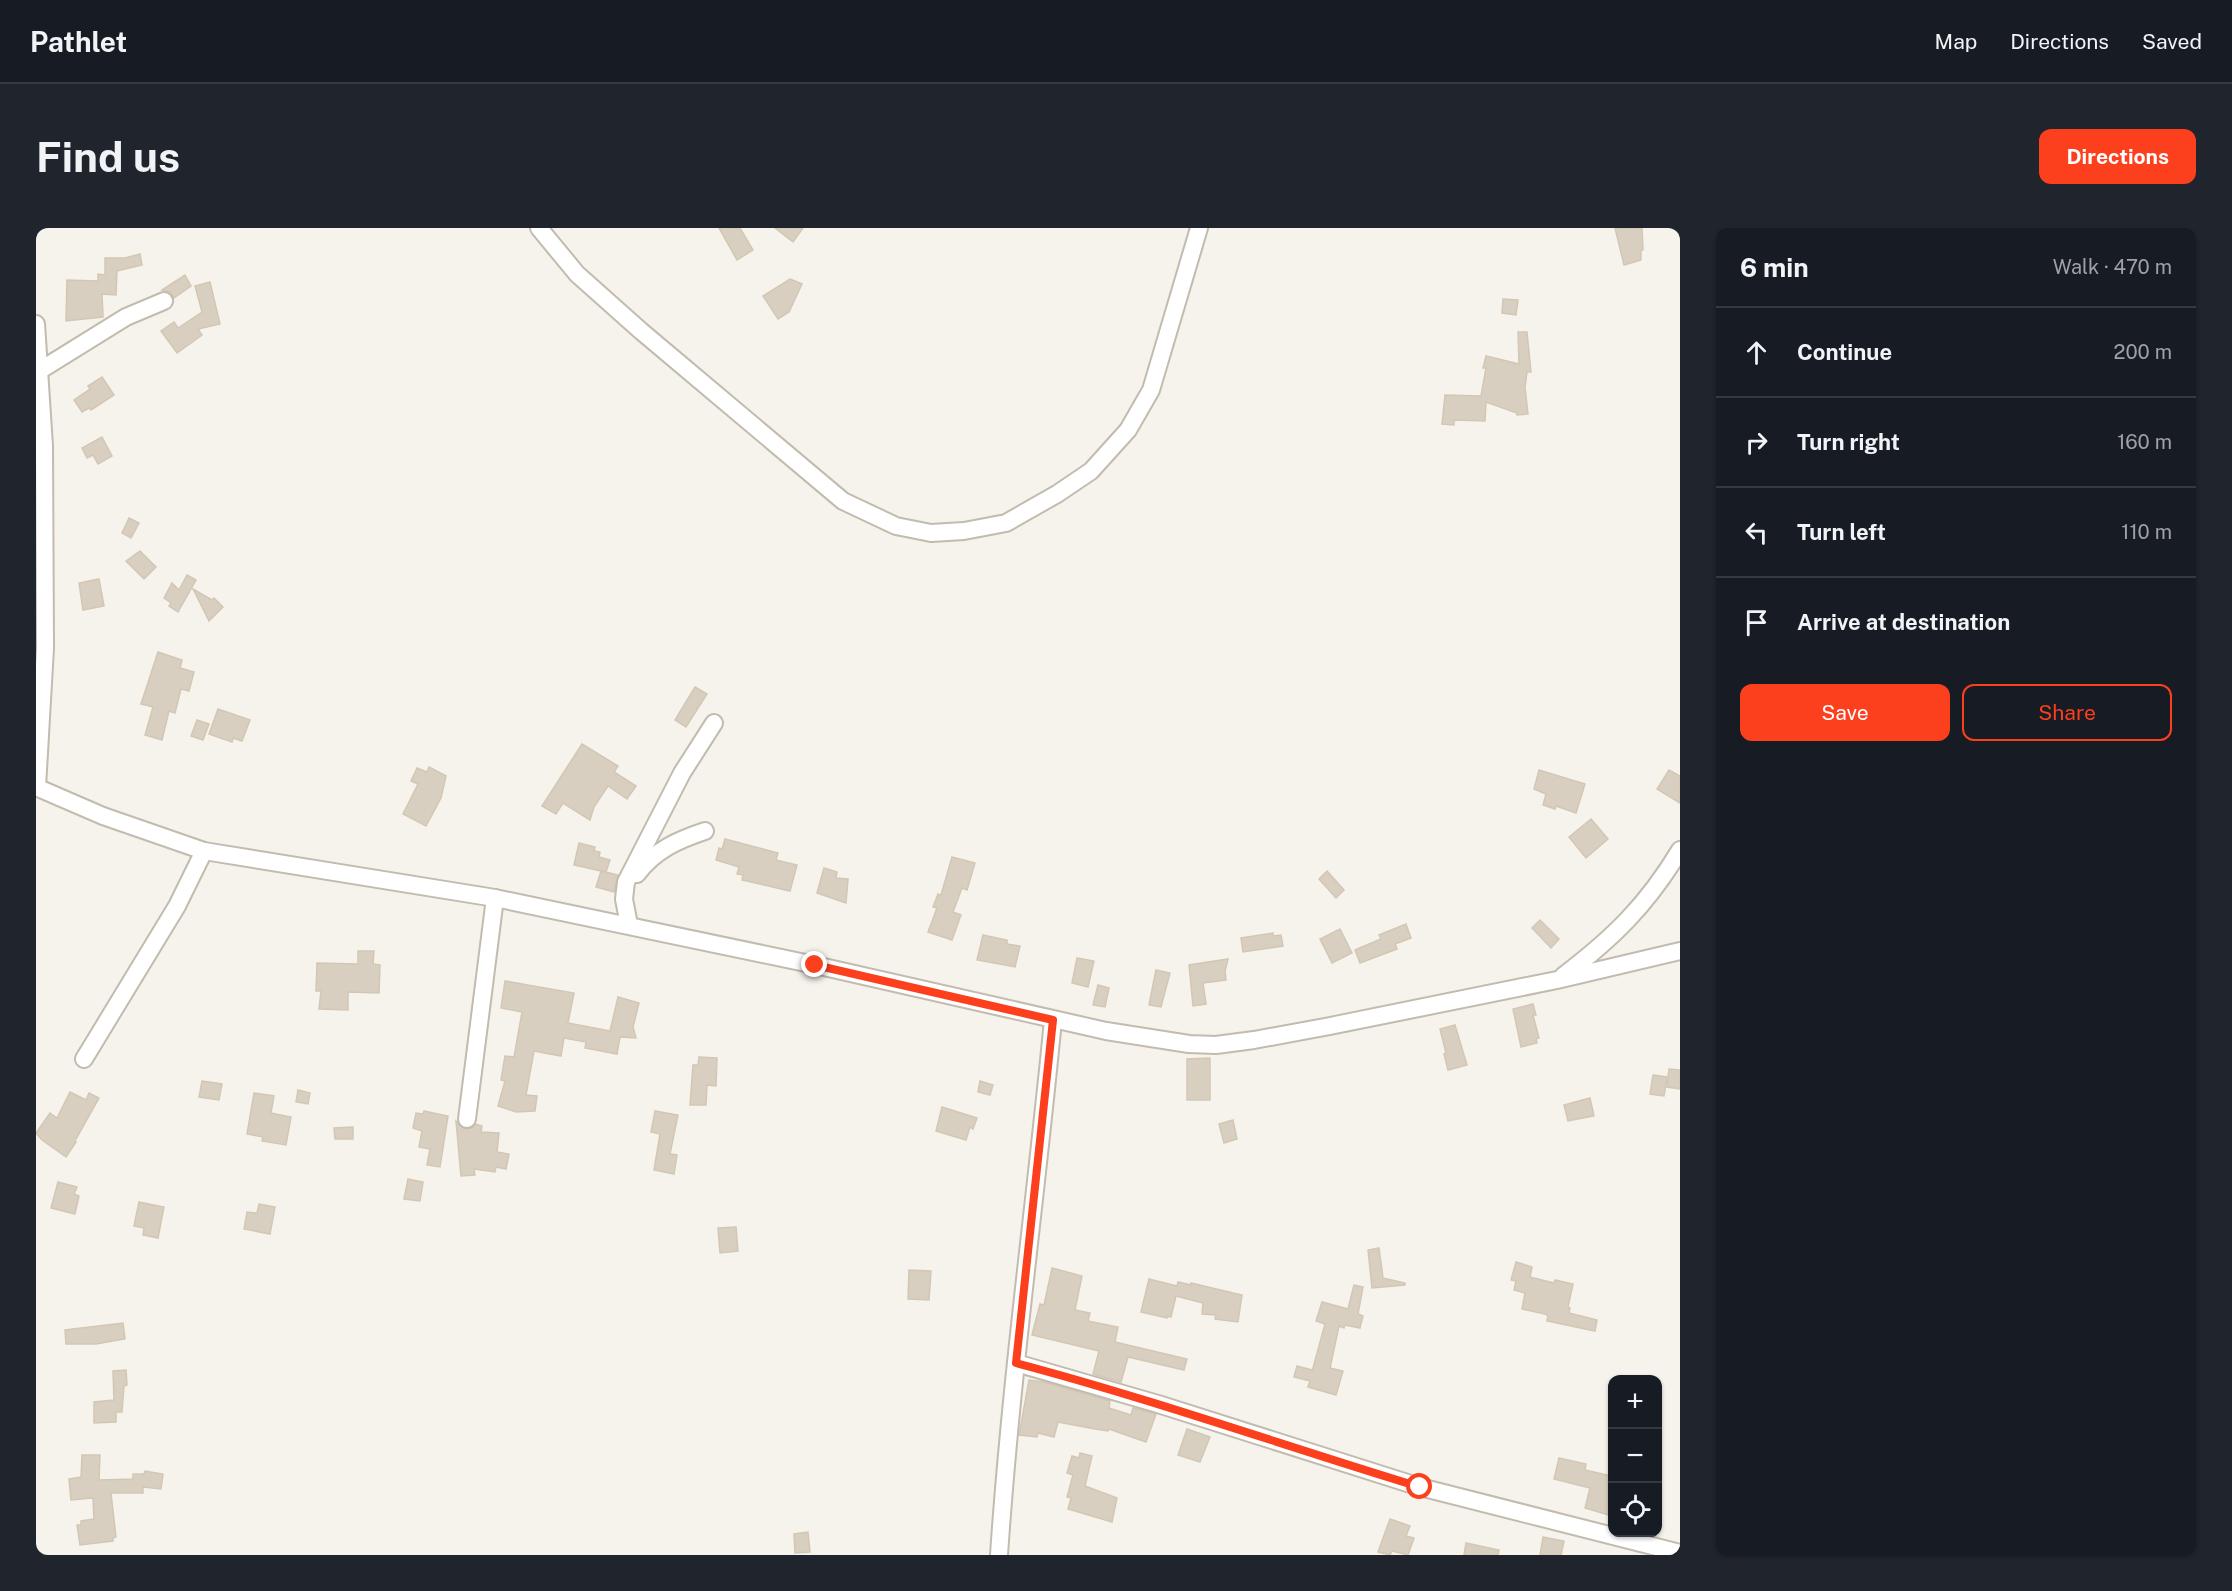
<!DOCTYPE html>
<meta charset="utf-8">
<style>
body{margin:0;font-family:"Public Sans",sans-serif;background:#20242c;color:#f1f3f6}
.controls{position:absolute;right:18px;bottom:18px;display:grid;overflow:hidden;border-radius:12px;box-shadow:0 2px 4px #0004}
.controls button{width:54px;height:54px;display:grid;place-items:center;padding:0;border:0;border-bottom:2px solid #363941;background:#171b24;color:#f1f3f6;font:30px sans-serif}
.stop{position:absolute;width:18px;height:18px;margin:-14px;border:4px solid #fc3f1d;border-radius:50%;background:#fff}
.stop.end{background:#fc3f1d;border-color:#fff;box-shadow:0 2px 6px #0008}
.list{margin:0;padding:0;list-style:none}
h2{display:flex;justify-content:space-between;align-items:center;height:78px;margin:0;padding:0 24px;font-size:26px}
h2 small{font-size:20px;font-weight:400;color:#9ea1a6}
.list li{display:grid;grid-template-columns:39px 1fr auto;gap:18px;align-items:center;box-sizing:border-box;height:90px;padding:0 24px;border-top:2px solid #363941}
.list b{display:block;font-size:22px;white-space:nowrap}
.list em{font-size:20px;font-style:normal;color:#9ea1a6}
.actions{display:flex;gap:12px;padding:18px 24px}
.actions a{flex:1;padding:14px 0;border:2px solid #fc3f1d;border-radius:12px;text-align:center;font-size:21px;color:#fc3f1d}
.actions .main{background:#fc3f1d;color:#fff}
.icon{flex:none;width:33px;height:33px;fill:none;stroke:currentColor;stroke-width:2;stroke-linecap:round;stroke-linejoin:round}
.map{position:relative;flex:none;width:1644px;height:1327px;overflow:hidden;border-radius:12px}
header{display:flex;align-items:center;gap:36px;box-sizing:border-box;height:84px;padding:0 30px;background:#171b24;border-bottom:2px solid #363941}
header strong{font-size:28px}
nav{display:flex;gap:33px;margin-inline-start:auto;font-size:21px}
.intro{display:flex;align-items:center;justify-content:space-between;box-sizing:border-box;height:144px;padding:0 36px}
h1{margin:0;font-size:42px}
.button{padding:15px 27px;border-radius:12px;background:#fc3f1d;color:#fff;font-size:21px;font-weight:700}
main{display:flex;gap:36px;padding:0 36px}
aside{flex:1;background:#171b24;border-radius:12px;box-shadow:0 2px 4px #0004}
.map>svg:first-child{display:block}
.building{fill:#d8cfc1;stroke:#d3c7b4;stroke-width:1.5}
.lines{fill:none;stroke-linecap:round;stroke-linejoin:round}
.minor-casing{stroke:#c2bbae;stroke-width:20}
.minor{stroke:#fff;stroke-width:16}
.route{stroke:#fc3f1d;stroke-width:8}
</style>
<header>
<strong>Pathlet</strong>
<nav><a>Map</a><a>Directions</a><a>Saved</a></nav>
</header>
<div class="intro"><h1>Find us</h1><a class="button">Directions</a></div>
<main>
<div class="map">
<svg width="1644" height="1327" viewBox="0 0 1644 1327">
<rect width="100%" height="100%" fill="#f6f3ec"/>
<g class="building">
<path d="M 683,0 L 704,0 L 717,22 L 701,32 Z"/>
<path d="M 739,0 L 767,0 L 757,14 Z"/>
<path d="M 1579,0 L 1606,0 L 1607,22 L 1605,22 L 1605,32 L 1588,37 Z"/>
<path d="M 104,26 L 106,37 L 81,43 L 80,67 L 66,66 L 67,89 L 30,93 L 31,52 L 62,53 L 62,46 L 69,47 L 69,30 L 89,30 Z"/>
<path d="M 149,47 L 155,58 L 138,70 L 134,64 L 126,62 Z"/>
<path d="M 754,51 L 766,56 L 753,84 L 742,91 L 727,68 Z"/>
<path d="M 174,54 L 184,96 L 162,101 L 166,107 L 141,125 L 125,103 L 138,94 L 142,100 L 166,84 L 159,58 Z"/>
<path d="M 1467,71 L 1482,72 L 1480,87 L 1466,85 Z"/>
<path d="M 1482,104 L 1491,104 L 1495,144 L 1491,144 L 1489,159 L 1492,186 L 1481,187 L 1481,185 L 1450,174 L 1449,193 L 1418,192 L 1418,197 L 1406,196 L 1409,167 L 1445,168 L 1450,140 L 1447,140 L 1450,128 L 1483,136 Z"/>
<path d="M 66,149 L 78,167 L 55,182 L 53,180 L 46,184 L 38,172 L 54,161 L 52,158 Z"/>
<path d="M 66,209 L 76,228 L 62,236 L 57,227 L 51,230 L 46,220 Z"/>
<path d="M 93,290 L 103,295 L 95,310 L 86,305 Z"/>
<path d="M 104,323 L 120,339 L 108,351 L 90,333 Z"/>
<path d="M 151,347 L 160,352 L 142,384 L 133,378 L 135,375 L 128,370 L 136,355 L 143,362 Z"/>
<path d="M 63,351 L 68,378 L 47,382 L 43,355 Z"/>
<path d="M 157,361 L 176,372 L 178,370 L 187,379 L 173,393 Z"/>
<path d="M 122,424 L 146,432 L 144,440 L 158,444 L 153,463 L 145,461 L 139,485 L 133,483 L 126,512 L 109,507 L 117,479 L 105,476 Z"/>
<path d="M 659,459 L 671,466 L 650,499 L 639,492 Z"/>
<path d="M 182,481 L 214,492 L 206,513 L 197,510 L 196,514 L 173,506 Z"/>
<path d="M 161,492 L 173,496 L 167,512 L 155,508 Z"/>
<path d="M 546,516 L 582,538 L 578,544 L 600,558 L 591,571 L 572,558 L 558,579 L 554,592 L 527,575 L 520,586 L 506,578 Z"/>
<path d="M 393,539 L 410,548 L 405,570 L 390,598 L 367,586 L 382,556 L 375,553 L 381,540 L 391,544 Z"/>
<path d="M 1503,542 L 1549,556 L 1540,585 L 1520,578 L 1519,581 L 1507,577 L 1510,566 L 1498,561 Z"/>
<path d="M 1633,542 L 1644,548 L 1644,575 L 1621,561 Z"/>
<path d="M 1555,591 L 1572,611 L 1550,630 L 1533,609 Z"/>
<path d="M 689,611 L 742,625 L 740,632 L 761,637 L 754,663 L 706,652 L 707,647 L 701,646 L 703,639 L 680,632 L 683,620 L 686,621 Z"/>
<path d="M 543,615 L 559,619 L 558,623 L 564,624 L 563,629 L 574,632 L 570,644 L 538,637 Z"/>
<path d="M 916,629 L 939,635 L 931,662 L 926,660 L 917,684 L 925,687 L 916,712 L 892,704 L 901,680 L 897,679 L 902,666 L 905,667 Z"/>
<path d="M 788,640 L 801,644 L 800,650 L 812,651 L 810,675 L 781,665 Z"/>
<path d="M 565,643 L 582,647 L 578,664 L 560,659 Z"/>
<path d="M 1291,643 L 1308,662 L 1300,670 L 1283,651 Z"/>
<path d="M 1504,692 L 1523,711 L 1515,720 L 1496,700 Z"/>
<path d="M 1370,696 L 1375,710 L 1359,716 L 1361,721 L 1324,735 L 1319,722 L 1345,711 L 1343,707 Z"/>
<path d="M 1304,701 L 1316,725 L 1296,735 L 1284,711 Z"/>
<path d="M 1237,705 L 1237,708 L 1245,707 L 1247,718 L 1207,724 L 1205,710 Z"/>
<path d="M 947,707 L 971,712 L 971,716 L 984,718 L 979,739 L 941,732 Z"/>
<path d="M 322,723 L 338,723 L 337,736 L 344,737 L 343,765 L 312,764 L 312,782 L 283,781 L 285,763 L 280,763 L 281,735 L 322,736 Z"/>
<path d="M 1041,730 L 1058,733 L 1052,759 L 1036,755 Z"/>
<path d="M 1192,731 L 1189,743 L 1190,752 L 1167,755 L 1170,776 L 1157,778 L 1153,737 Z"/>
<path d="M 1120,742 L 1134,745 L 1125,779 L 1113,777 Z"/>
<path d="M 469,753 L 538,765 L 532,795 L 574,803 L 582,769 L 603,775 L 597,799 L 600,810 L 584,809 L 581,826 L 549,820 L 550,814 L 528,810 L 525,828 L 498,823 L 490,867 L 501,868 L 499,883 L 480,884 L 462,878 L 469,853 L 465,852 L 469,828 L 478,829 L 486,784 L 465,780 Z"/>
<path d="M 1062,757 L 1073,760 L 1069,779 L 1057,777 Z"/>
<path d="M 1497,776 L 1500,787 L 1497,787 L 1503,810 L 1500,811 L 1501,815 L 1485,819 L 1477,781 Z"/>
<path d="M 1419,797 L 1431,837 L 1412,842 L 1408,826 L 1410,825 L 1404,801 Z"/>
<path d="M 663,829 L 681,830 L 680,858 L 671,857 L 670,877 L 654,877 L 657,837 L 662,837 Z"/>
<path d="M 1174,830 L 1174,872 L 1151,872 L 1151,831 Z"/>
<path d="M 1633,841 L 1644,842 L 1644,861 L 1631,859 Z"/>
<path d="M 1617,847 L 1631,849 L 1628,868 L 1614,866 Z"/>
<path d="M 166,853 L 186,856 L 183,872 L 163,869 Z"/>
<path d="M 944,853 L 957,857 L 954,867 L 942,864 Z"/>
<path d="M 262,862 L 274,865 L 272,876 L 260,874 Z"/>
<path d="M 34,864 L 50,872 L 53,865 L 63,870 L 39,913 L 40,914 L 30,929 L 6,912 L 0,905 L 14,885 L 21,890 Z"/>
<path d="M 218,865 L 238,868 L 235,885 L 255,889 L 250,917 L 226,913 L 227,909 L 211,906 Z"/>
<path d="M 1554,870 L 1558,888 L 1532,893 L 1528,877 Z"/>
<path d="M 906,879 L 941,890 L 937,901 L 934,899 L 930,912 L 900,903 Z"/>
<path d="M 388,883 L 412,888 L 404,939 L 391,937 L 394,921 L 383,919 L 386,903 L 377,900 L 380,885 L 387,886 Z"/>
<path d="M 619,883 L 642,887 L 634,926 L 641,927 L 638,946 L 618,942 L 624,906 L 615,904 Z"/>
<path d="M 1197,892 L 1201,911 L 1188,915 L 1183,896 Z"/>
<path d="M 420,893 L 429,901 L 436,900 L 440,896 L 446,898 L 445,904 L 463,905 L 461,924 L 473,926 L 470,941 L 460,939 L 459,944 L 438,941 L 439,947 L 425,948 Z"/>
<path d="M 317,899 L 317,911 L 299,911 L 298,900 Z"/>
<path d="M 372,951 L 387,954 L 384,973 L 368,971 Z"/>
<path d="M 22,954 L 41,959 L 38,966 L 43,968 L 39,986 L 15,980 Z"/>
<path d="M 103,974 L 128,979 L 122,1010 L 107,1007 L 108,1000 L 98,998 Z"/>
<path d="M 223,976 L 239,979 L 234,1006 L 208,1001 L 211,984 L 221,985 Z"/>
<path d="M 700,999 L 702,1023 L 684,1025 L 682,1000 Z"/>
<path d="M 1343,1020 L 1347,1050 L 1369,1055 L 1369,1057 L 1336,1060 L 1332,1022 Z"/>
<path d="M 1480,1034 L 1496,1039 L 1494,1049 L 1518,1055 L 1519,1052 L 1537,1056 L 1532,1079 L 1534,1080 L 1533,1085 L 1561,1092 L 1559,1103 L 1511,1093 L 1512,1088 L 1509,1086 L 1486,1081 L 1489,1065 L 1478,1062 L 1480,1053 L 1475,1052 Z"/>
<path d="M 1016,1040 L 1046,1048 L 1039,1082 L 1054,1085 L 1052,1093 L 1082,1099 L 1079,1114 L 1151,1131 L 1148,1142 L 1092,1129 L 1085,1154 L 1057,1146 L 1063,1123 L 996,1107 L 1004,1076 L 1008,1077 Z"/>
<path d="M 873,1042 L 895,1043 L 893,1072 L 872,1071 Z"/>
<path d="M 1113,1051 L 1141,1058 L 1142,1054 L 1155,1057 L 1155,1055 L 1206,1067 L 1202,1094 L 1179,1091 L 1180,1087 L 1166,1086 L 1167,1075 L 1140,1068 L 1135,1089 L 1131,1088 L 1131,1090 L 1105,1084 Z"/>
<path d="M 1318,1057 L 1327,1059 L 1322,1086 L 1327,1088 L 1324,1100 L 1309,1097 L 1308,1100 L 1303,1098 L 1294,1140 L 1307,1143 L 1300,1167 L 1272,1159 L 1274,1153 L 1258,1149 L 1261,1138 L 1276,1142 L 1277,1140 L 1289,1096 L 1280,1093 L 1286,1074 L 1312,1081 Z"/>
<path d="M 87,1095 L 89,1111 L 60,1116 L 30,1116 L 29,1102 Z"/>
<path d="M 90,1142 L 91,1157 L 88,1158 L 86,1184 L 80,1184 L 80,1194 L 58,1195 L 58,1174 L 78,1172 L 77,1143 Z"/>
<path d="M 993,1152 L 1008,1154 L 1074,1173 L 1073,1180 L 1095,1187 L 1097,1180 L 1120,1186 L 1110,1214 L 1073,1201 L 1072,1203 L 1059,1201 L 1022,1194 L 1018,1209 L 1002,1205 L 1001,1209 L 983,1207 Z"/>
<path d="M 1151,1201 L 1174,1209 L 1164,1234 L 1142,1227 Z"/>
<path d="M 1044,1225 L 1056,1228 L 1049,1258 L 1081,1270 L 1076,1294 L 1032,1281 L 1035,1270 L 1031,1269 L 1037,1247 L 1031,1245 L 1036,1228 L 1043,1230 Z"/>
<path d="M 46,1227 L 64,1227 L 63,1252 L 97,1251 L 97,1246 L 108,1246 L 109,1243 L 127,1246 L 125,1261 L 107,1259 L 107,1265 L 75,1265 L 80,1309 L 77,1310 L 77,1313 L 44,1317 L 41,1297 L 45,1297 L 45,1293 L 58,1291 L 57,1270 L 35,1272 L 33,1251 L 45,1249 Z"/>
<path d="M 1523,1230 L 1550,1236 L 1549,1242 L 1576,1248 L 1576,1288 L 1549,1280 L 1554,1260 L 1518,1251 Z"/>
<path d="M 1354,1291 L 1374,1298 L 1370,1308 L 1378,1310 L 1372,1327 L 1356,1323 L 1354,1327 L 1342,1324 Z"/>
<path d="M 772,1304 L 774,1324 L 759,1325 L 758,1306 Z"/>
<path d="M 1507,1309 L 1528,1313 L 1525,1327 L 1504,1327 Z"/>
<path d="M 1430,1315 L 1463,1322 L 1462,1327 L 1428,1327 Z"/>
</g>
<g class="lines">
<g class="minor-casing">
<g id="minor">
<path d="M 503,0 L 541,46 L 605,103 L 807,273 L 860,298 L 895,305 L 928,303 L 970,295 L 1021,266 L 1055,243 L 1092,202 L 1115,162 L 1163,0"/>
<path d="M 0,96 L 8,218 L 9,420 L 1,559"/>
<path d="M 3,143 L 90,89 L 128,73"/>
<path d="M 0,559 L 67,588 L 168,623 L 459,670 L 779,737 L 1070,803 L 1153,816 L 1180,817 L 1218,812 L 1294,798 L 1521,752 L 1644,723"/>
<path d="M 601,646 C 619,622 642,612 669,603"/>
<path d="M 593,697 L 588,671 L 590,654 L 646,545 L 678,495"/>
<path d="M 1527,748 C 1577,710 1611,677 1644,622"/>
<path d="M 48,831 L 141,678 L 168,623"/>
<path d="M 431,891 L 459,670"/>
<path d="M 980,1135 L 1122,1176 L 1384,1259 L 1644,1325"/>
<path d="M 963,1327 C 975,1148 1000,970 1017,792"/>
</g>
</g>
<use href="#minor" class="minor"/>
</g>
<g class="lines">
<path class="route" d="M 779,737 L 1017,792 L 980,1135 C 1116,1171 1249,1218 1384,1259"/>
</g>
</svg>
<div class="controls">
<button>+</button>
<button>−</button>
<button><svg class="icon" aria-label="locate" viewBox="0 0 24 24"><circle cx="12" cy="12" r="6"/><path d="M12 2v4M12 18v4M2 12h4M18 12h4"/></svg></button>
</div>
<div class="stop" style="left:1384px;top:1259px"></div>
<div class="stop end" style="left:779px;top:737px"></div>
</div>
<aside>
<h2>6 min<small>Walk · 470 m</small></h2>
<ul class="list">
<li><svg class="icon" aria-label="ahead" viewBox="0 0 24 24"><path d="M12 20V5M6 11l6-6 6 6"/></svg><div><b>Continue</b></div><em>200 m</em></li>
<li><svg class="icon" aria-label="right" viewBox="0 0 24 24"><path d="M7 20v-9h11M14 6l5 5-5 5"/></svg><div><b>Turn right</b></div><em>160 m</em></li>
<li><svg class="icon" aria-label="left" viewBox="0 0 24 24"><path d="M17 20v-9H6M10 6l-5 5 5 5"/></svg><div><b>Turn left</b></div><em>110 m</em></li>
<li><svg class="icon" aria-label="arrive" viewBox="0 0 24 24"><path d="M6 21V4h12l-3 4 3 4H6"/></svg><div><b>Arrive at destination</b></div></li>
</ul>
<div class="actions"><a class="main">Save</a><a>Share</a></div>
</aside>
</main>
